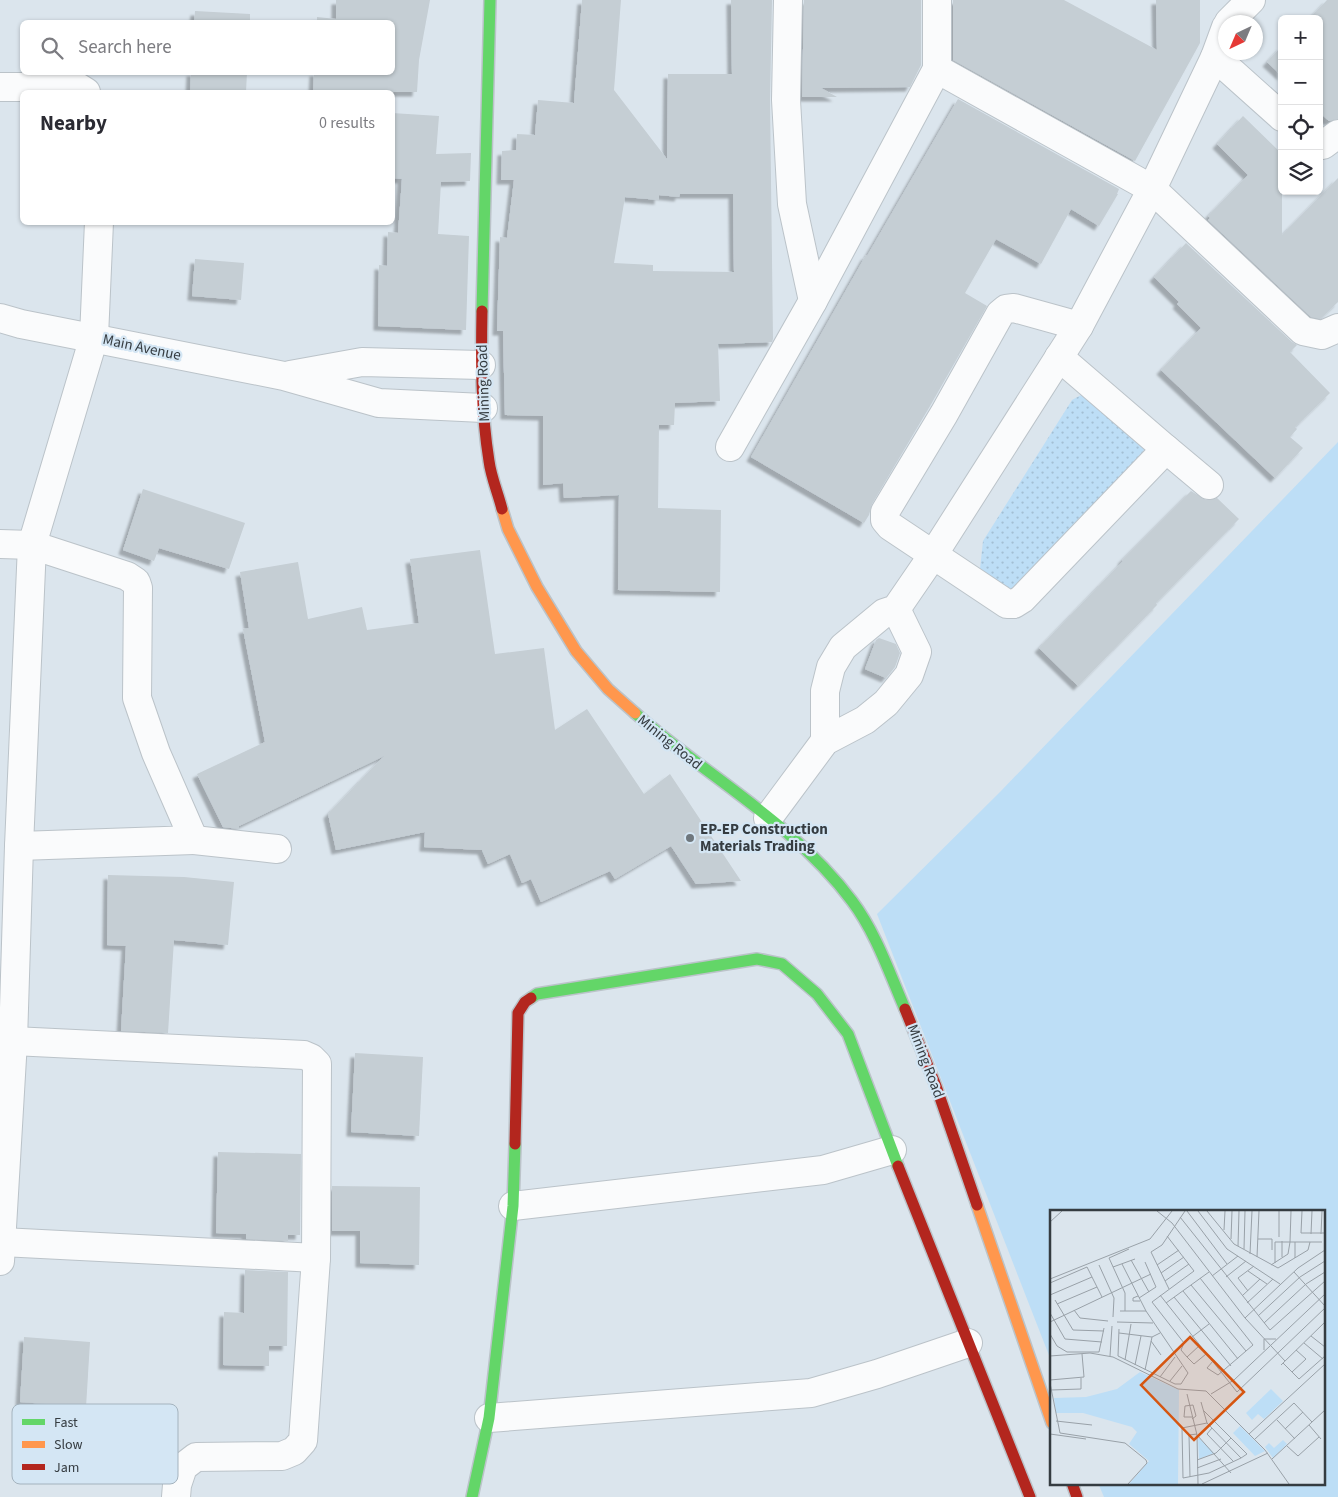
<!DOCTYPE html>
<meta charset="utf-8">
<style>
body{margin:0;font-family:"Source Sans 3",sans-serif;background:#f7f7f7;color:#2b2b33}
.controls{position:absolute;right:15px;top:15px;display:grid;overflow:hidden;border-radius:8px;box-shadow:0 1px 4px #0004}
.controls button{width:45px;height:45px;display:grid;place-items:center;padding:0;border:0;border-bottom:1px solid #e1e1e2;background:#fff;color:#2b2b33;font:25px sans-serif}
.compass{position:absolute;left:1218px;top:15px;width:45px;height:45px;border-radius:50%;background:#fff;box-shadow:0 1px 4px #0004;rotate:224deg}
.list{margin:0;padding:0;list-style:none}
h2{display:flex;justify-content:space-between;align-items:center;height:65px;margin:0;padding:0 20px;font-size:21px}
h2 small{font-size:16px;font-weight:400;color:#7c7c81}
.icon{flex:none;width:28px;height:28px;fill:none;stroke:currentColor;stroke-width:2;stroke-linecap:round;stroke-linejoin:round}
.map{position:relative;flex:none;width:1338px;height:1497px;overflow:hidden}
.search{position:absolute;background:#fff;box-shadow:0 1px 4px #0004;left:20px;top:20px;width:375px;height:55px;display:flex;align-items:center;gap:12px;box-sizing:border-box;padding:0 18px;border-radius:8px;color:#7c7c81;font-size:19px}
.panel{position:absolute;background:#fff;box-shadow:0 1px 4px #0004;left:20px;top:90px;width:375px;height:135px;border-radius:8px}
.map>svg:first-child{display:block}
.grass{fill:#bddef6}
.park{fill:url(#park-dots)}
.building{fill:#c5ced4;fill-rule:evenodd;filter:url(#shadow)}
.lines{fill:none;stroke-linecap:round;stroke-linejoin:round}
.street-casing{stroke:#bbc3c9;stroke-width:30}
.fast-casing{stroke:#bbc3c9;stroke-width:14}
.slow-casing{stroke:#bbc3c9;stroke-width:14}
.jam-casing{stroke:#bbc3c9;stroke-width:14}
.street{stroke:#fafbfc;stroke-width:28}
.fast{stroke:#63d668;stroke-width:11}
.slow{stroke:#ff974d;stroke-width:11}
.jam{stroke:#b3261e;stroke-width:11}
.poi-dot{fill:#6f777d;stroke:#d4e6f4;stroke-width:2}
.labels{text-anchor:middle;stroke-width:4.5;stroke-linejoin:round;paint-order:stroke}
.street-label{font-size:15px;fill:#353c41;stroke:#d4e6f4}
.poi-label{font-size:15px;font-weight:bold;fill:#353c41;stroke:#d4e6f4;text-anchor:start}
.inset-road{fill:none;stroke:#99a1a8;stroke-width:1}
.view{fill:#d65611;fill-opacity:0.15;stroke:#d65611;stroke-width:2.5}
.inset-edge{fill:none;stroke:#353c41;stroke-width:2.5}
.key{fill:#d4e6f4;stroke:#a4b3be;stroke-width:1}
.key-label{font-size:14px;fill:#353c41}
</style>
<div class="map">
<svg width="1338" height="1497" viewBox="0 0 1338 1497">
<defs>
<pattern id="park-dots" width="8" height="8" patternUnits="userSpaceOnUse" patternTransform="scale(1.25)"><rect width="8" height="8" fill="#bddef6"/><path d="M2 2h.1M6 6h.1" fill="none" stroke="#a3bfd4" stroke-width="1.8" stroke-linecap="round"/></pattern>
<filter id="shadow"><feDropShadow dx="-4.5" dy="4.5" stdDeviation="1" flood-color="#0004"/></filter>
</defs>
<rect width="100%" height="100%" fill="#dbe5ed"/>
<path class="grass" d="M 1338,442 L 1338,1497 L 1104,1497 L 1098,1483 L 1324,1483 L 1324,1211 L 1052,1211 L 1052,1363 L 877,914 L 1000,792 Z"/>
<path class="park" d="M 1083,394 L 1145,449 L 1014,599 L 980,569 L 983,541 L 1072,400 Z"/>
<g class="building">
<path d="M 336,0 L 430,0 L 419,60 L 417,92 L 313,92 L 314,72 L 392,72 L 392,22 L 317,22 L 317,17 L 336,19 Z"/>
<path d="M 582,0 L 621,0 L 614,90 L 667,159 L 668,74 L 732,74 L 731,0 L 772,0 L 770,100 L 773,339 L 772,342 L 718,344 L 720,401 L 675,403 L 674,425 L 659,425 L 658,508 L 721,510 L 720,592 L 618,590 L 619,495 L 564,498 L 563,483 L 543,485 L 543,416 L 505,415 L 503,331 L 497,331 L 500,237 L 507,238 L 514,180 L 501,180 L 502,151 L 516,150 L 517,134 L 535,135 L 538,100 L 574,103 ZM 680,194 L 733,194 L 734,272 L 653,271 L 653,265 L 614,263 L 625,197 L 659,200 L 659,195 L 679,197 Z"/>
<path d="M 804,0 L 921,0 L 921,65 L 910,87 L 821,88 L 837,97 L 802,97 Z"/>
<path d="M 953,0 L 1064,0 L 1157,50 L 1156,0 L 1200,0 L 1200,43 L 1135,161 L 953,60 Z"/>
<path d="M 1327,0 L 1338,0 L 1338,119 L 1329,121 L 1319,112 L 1319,19 L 1309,19 Z"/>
<path d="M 195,11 L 250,14 L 250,22 L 194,22 Z"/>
<path d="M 1282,46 L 1282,76 L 1267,62 Z"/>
<path d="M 191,72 L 247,72 L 246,92 L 190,92 Z"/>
<path d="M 958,99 L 1119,189 L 1117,194 L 1118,194 L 1099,226 L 1071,209 L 1041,264 L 996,239 L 965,293 L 987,306 L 930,406 L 872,504 L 869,515 L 864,523 L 751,457 L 866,255 L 867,256 Z"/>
<path d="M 392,113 L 439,116 L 436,154 L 471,153 L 470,181 L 441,182 L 438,234 L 469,236 L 466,330 L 378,326 L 379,265 L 387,266 L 388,232 L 398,233 L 402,179 L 392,178 Z"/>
<path d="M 1243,116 L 1282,154 L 1282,235 L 1338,178 L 1338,302 L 1320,319 L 1311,317 L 1208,220 L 1210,218 L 1208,216 L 1248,175 L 1217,144 Z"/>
<path d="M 1186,243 L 1292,342 L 1297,345 L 1290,352 L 1330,393 L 1295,427 L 1297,429 L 1290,437 L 1303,448 L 1275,478 L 1161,370 L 1201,328 L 1177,304 L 1179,302 L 1154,277 Z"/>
<path d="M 195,259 L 244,263 L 241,300 L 192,296 Z"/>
<path d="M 143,489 L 245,523 L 229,569 L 159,548 L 154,561 L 123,550 Z"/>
<path d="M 1191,491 L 1206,500 L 1217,498 L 1239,519 L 1156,603 L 1157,605 L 1078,686 L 1039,648 L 1123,561 L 1122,560 Z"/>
<path d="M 480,550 L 495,654 L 544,648 L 555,730 L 587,709 L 644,794 L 670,774 L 741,881 L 696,884 L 671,846 L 615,879 L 610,871 L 541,902 L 531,879 L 522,883 L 510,854 L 488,864 L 482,850 L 424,847 L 425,832 L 336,850 L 328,814 L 384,756 L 239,826 L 239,829 L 223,827 L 197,774 L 265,742 L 243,629 L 249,628 L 240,572 L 298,562 L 308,619 L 362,607 L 367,630 L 419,623 L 410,559 Z"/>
<path d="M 879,638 L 896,644 L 900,653 L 895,667 L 886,678 L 865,669 L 876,640 Z"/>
<path d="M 108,875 L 184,877 L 234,882 L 228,945 L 174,940 L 168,1033 L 121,1031 L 126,946 L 107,945 Z"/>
<path d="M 355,1053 L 423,1057 L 419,1136 L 351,1132 Z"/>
<path d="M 218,1152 L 301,1154 L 300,1235 L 288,1235 L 288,1241 L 246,1239 L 246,1234 L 216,1233 Z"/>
<path d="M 332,1186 L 420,1187 L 419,1265 L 360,1263 L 360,1231 L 332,1231 Z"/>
<path d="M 245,1270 L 288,1272 L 287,1346 L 269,1346 L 269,1366 L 223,1365 L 224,1312 L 244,1313 Z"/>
<path d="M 24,1337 L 90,1342 L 86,1407 L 20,1402 Z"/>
</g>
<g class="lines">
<g class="street-casing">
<g id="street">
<path d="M 788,0 L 786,100 L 792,204 L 813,301"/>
<path d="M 1229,22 L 1251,0"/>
<path d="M 1215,57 L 1282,117"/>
<path d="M 937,69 L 937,0"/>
<path d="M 0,87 L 78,87 L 86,92"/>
<path d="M 1319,144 L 1323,145 L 1338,134"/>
<path d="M 0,318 L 21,324 L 284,376 L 379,403 L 483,408"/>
<path d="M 1059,357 L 1166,449 L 1022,599 L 1014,604 L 1007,604 L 890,526 L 885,520 L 885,512 L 944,414 L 1000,314 L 1006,309 L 1014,308 L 1079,326"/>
<path d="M 290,375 L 362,362 L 481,365"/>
<path d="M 730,447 L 813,301 L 937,69 L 1152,189 L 1303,331 L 1322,335 L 1338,328"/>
<path d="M 1166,449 L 1209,485"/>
<path d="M 0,544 L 32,545 L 127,576 L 136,582 L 138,588 L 137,698 L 156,753 L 194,840 L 19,846"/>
<path d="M 825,741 L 825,691 L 831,667 L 843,647 L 884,613 L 896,609 L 933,555 L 1079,326 L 1152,189 L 1215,57 L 1226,27"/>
<path d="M 768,818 L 825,741 L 865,720 L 886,703 L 909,675 L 917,652 L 896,609"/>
<path d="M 194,840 L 277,849"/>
<path d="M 513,1206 L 823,1170 L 892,1150"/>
<path d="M 2,1242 L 316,1258 L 317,1064 L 311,1058 L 304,1055 L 13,1041"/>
<path d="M 0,1261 L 13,1041 L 19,846 L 32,545 L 94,337 L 99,222"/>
<path d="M 489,1418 L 811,1393 L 877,1374 L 968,1343"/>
<path d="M 176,1497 L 177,1485 L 183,1467 L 196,1457 L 282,1456 L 294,1451 L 303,1441 L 316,1258"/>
</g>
</g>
<g class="fast-casing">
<g id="fast">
<path d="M 482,311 L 490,0"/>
<path d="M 635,713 C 706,776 794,823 852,901 C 876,933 889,972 905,1009"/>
<path d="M 531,998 L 537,994 L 757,959 L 782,964 L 817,994 L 848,1034 L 898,1166"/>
<path d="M 472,1497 L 489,1418 L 513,1206 L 515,1144"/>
</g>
</g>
<g class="slow-casing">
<g id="slow">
<path d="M 502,509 L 508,529 L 537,587 L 576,651 L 608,689 L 635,713"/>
<path d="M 977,1205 L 1052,1423"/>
</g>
</g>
<g class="jam-casing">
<g id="jam">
<path d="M 482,311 C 481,361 481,411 489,461 C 491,477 498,493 502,509"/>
<path d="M 905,1009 L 936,1086 L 977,1205"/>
<path d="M 515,1144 L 518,1013 L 525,1002 L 531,998"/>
<path d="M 898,1166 L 1030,1497"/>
<path d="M 1072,1483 L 1077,1497"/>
</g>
</g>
<use href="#street" class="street"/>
<use href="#fast" class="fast"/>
<use href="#slow" class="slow"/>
<use href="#jam" class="jam"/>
</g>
<circle class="poi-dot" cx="690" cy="838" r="5"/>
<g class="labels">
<g class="street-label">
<text transform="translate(142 347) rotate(12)" y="5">Main Avenue</text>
<text transform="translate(483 383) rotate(-92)" y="5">Mining Road</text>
<text transform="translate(670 742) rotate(39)" y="5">Mining Road</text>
<text transform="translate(926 1061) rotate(69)" y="5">Mining Road</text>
</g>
<g class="poi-label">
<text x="700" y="834">EP-EP Construction<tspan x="700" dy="17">Materials Trading</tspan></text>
</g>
</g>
<g transform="translate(1050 1210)">
<rect width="275" height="275" fill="#dbe5ed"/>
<path d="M 90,162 L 129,180 L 128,274 L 79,274 L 99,251 L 79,234 L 87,222 L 82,217 L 33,203 L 6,203 L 4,188 L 36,187 L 67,179 ZM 221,179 L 233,191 L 214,209 L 208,204 L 202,210 L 196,203 ZM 190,216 L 215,241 L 205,246 L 183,223 ZM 233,230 L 237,234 L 223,248 L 215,237 L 219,233 L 224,238 Z" fill="#bddef6"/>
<path d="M 148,227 L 164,243 L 149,249 Z" fill="#bddef6"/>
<path class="inset-road" d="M 107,1 L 122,13 L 195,108 L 235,151M 137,1 L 177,54M 148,1 L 177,39 L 230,74M 157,1 L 184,34 L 228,58 L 258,40 L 260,32M 252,1 L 251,23 L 275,23M 130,7 L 220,120 L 275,71M 0,12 L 12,1M 174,20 L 175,1M 261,24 L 262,1M 271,24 L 272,1M 117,26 L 144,61 L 102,92 L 134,133 L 131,140 L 137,147M 229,27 L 229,1M 181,29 L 182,1M 208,29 L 222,29 L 222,40M 245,32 L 245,48M 188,36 L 189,1M 194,39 L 195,1M 200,44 L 202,1M 207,47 L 209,1M 232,47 L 232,31M 81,50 L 99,82M 225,53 L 225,32 L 240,32 L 241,1M 49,55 L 64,88 L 63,107M 107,55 L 129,40M 221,55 L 238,44 L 240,32 L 272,32M 63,57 L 85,49M 198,61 L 217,74M 244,62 L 275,96M 111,63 L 134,47M 162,66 L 188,46M 176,67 L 196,51M 150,68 L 203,135 L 168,165 L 157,158 L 163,151M 0,69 L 100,29 L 122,1M 115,71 L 139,54M 0,73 L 37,57 L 52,87M 141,75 L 196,141M 119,79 L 101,42 L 112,35 L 135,1M 133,81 L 188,149M 198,81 L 188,68 L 204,56M 0,85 L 42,67M 110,85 L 187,182 L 275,98M 88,86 L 83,88 L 83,91 L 90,91M 192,86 L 210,69M 124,87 L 181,156M 89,88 L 106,77 L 95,52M 5,90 L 23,120 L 54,121M 116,93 L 159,62M 197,93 L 223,69M 7,94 L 47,77M 24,100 L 30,108 L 58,111M 70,101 L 96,101M 75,101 L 75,83 L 59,48 L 79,39M 0,103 L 15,129 L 52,132M 208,106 L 250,67 L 275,51M 195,108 L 248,58 L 275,40M 0,112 L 101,64M 67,112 L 103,113M 214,113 L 256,74 L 275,62M 69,119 L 68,146 L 125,174 L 131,174 L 138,163 L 96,101 L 72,54M 69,123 L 102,127 L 110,123M 0,124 L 7,136 L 17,142 L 49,142 L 54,118M 261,126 L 275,137M 142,127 L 159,114M 101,131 L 111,145M 254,133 L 273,149M 149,136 L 137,147 L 144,154 L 156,144M 214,140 L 214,129 L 226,129M 0,146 L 40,143 L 63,147 L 128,179 L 156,181 L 215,240 L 239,274M 60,146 L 62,116M 75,150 L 81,114M 233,153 L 249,169 L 275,146M 85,155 L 91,126M 231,155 L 275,112M 95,160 L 102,127M 242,162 L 256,149 L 246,140M 110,167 L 125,147M 0,170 L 34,167 L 32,144M 120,171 L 132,156M 0,173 L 10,223 L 75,233 L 96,250 L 97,253 L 78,274M 1,180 L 31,179 L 31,168M 137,184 L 147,225 L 181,263M 161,184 L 184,170 L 275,84M 151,192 L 157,213 L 132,218 L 133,268 L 159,263 L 191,248 L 157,213M 153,200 L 197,244 L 191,248M 142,207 L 134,207 L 135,196 L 143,195 L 146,206 L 142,209M 227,210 L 245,229M 6,211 L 42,215M 259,215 L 271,229M 162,218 L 157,224 L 183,251M 235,219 L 253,202M 0,224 L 36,229M 199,224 L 275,154M 147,225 L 148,274M 205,229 L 244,193 L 262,212M 237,236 L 248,246 L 269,227M 222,249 L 275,200M 147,250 L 166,243 L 181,228M 147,258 L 171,249M 140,267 L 139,225 L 147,224M 152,274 L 218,243"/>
<path class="view" d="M 140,127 L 194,182 L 144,230 L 91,175 Z"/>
<rect width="275" height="275" class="inset-edge"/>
</g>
<rect x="12" y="1404" width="166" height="80" rx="8" class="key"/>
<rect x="22" y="1419" width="23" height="6" fill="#63d668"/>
<rect x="22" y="1441" width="23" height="7" fill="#ff974d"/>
<rect x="22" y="1464" width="23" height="6" fill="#b3261e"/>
<g class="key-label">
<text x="54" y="1427">Fast</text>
<text x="54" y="1449">Slow</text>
<text x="54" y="1472">Jam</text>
</g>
</svg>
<div class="controls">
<button>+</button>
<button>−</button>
<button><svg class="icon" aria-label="locate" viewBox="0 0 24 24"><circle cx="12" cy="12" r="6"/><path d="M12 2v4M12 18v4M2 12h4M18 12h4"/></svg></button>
<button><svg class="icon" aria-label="layers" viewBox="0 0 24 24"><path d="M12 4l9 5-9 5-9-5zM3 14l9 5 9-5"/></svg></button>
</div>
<svg class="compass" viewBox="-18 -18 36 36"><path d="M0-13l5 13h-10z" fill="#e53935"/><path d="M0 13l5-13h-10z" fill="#7c7c81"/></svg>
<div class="search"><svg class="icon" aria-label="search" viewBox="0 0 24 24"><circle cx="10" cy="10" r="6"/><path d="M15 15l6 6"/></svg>Search here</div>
<section class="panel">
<h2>Nearby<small>0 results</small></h2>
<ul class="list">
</ul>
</section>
</div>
